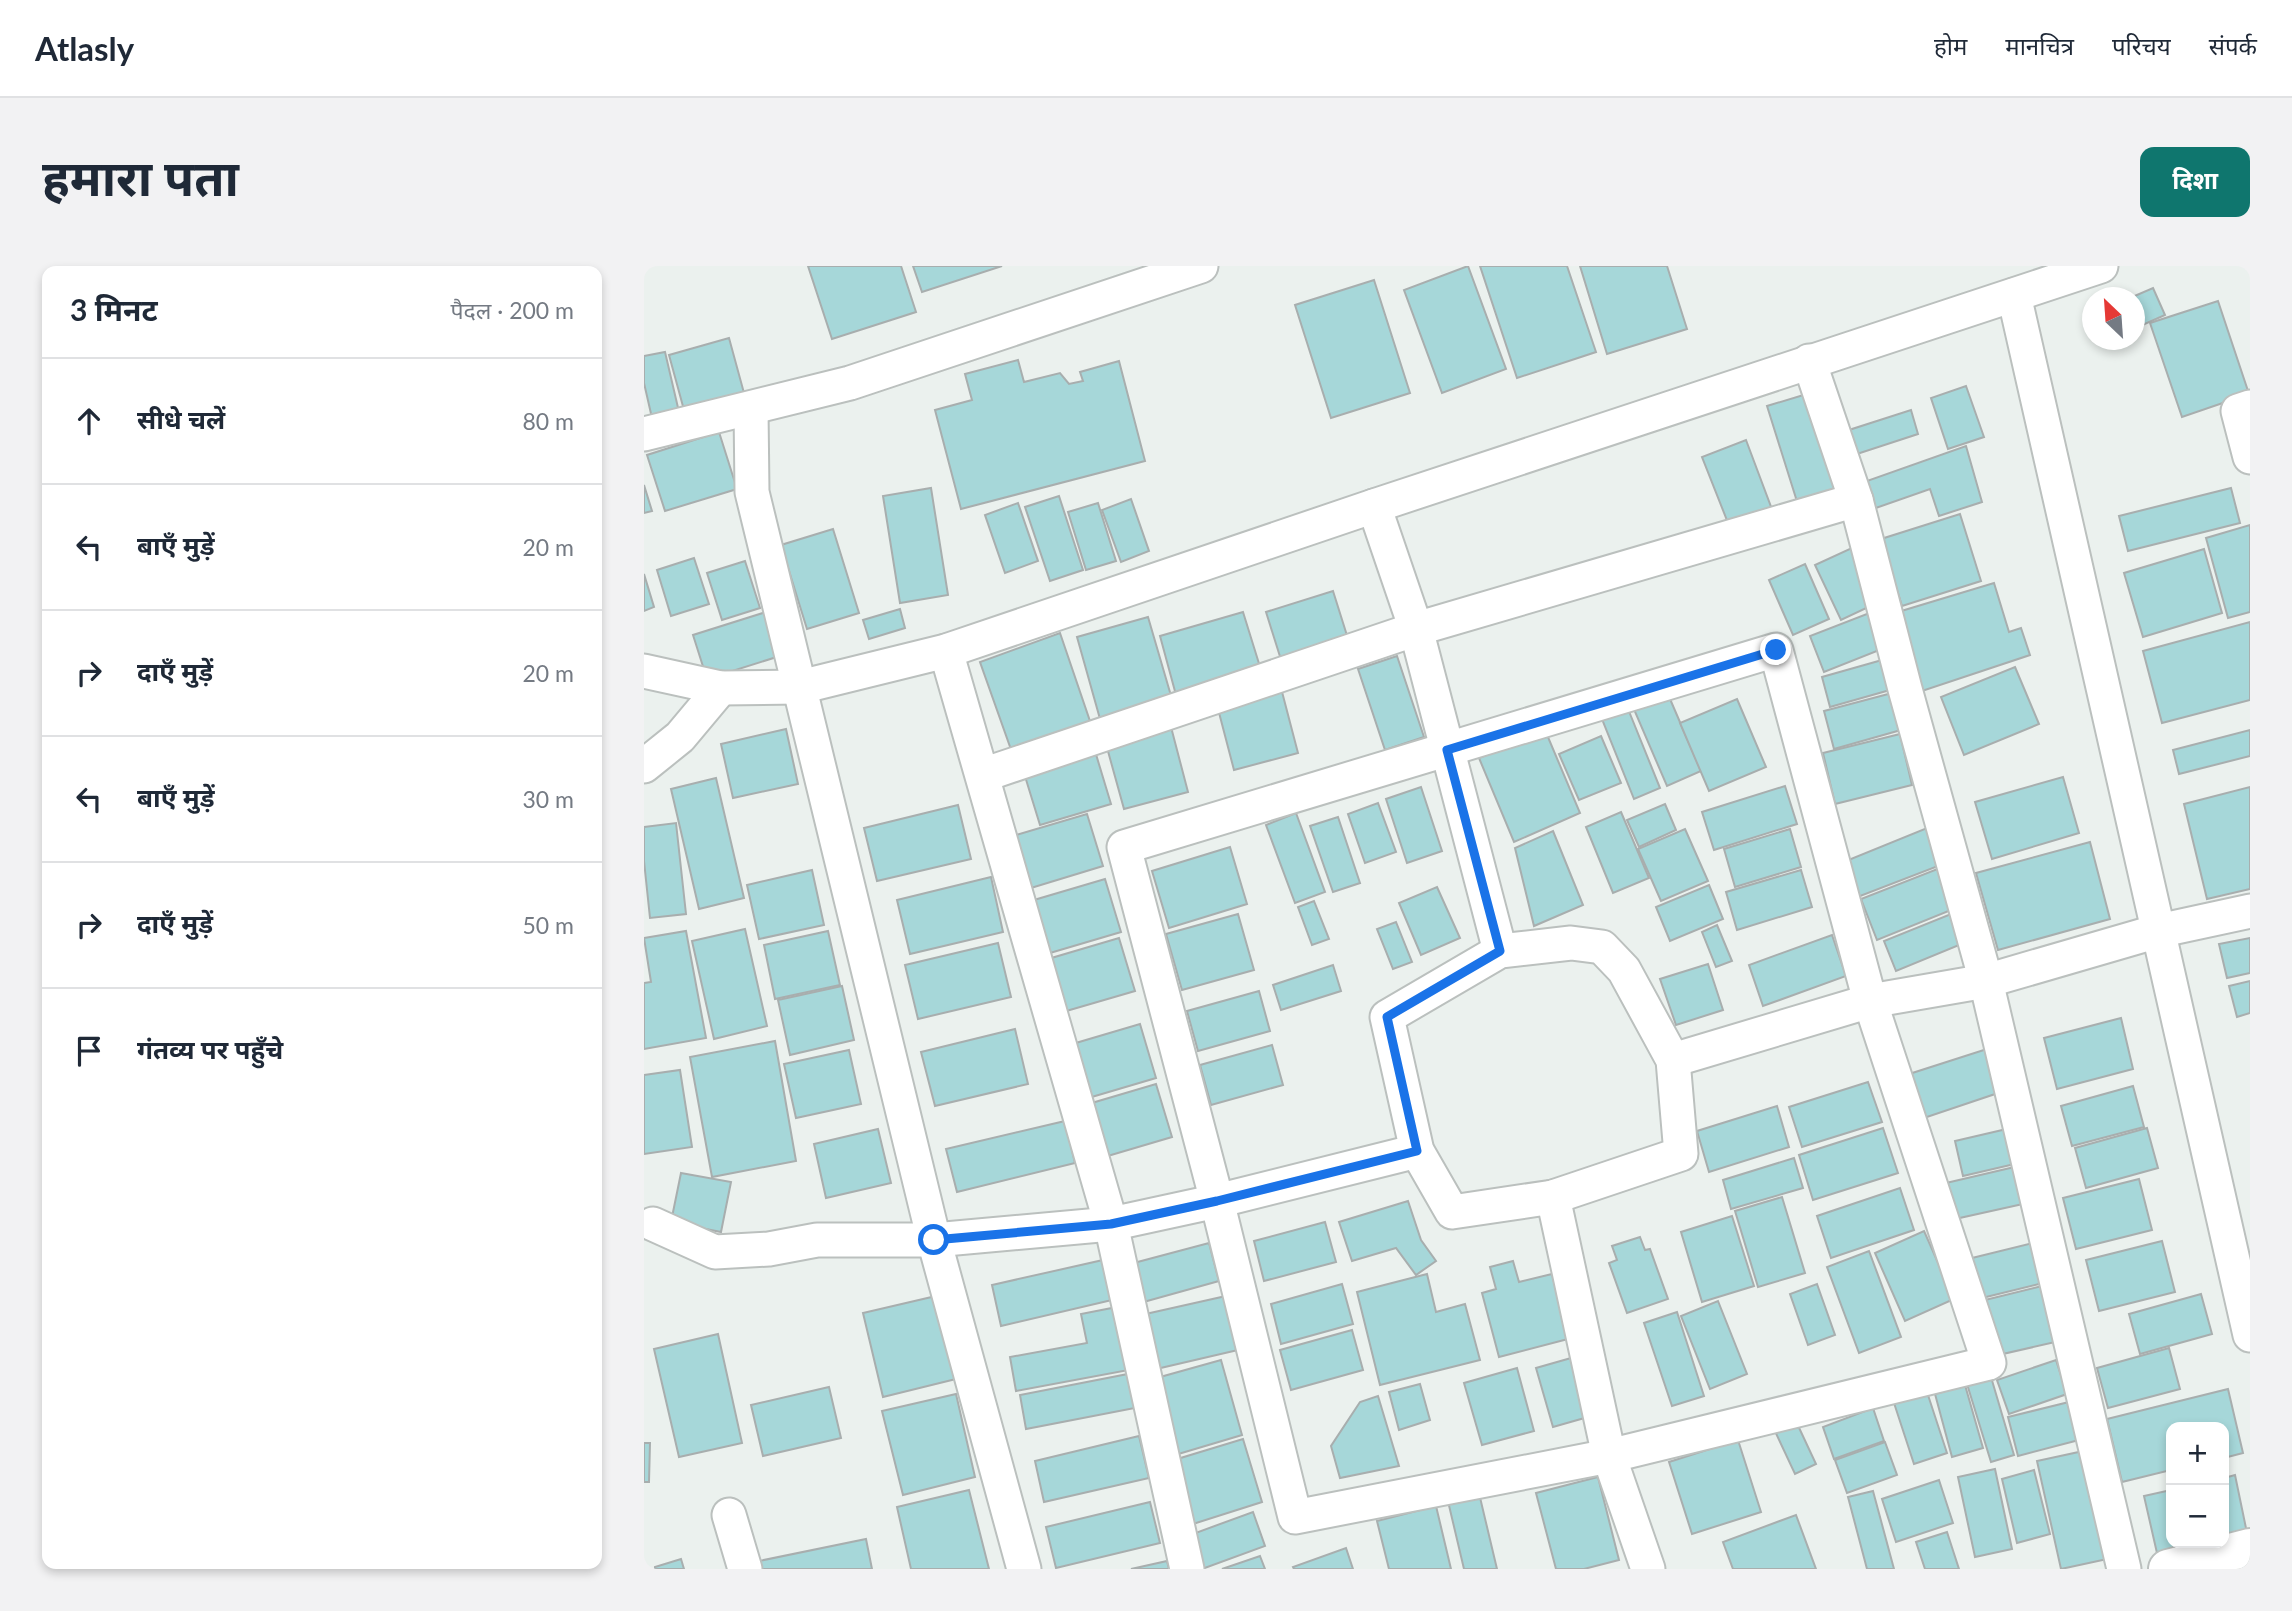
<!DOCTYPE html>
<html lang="hi">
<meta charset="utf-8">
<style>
body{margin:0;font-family:Lato,"Noto Sans Devanagari",sans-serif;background:#f2f2f3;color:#1f2937}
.controls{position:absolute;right:21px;bottom:21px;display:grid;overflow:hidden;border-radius:14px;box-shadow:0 4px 10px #0003}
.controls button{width:63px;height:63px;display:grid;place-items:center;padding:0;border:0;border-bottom:2px solid #e0e1e3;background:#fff;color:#1f2937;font:35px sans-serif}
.compass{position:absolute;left:1438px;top:21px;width:63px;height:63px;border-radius:50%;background:#fff;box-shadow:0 4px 10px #0003;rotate:335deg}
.stop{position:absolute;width:21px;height:21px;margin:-16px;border:5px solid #1a73e8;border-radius:50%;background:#fff}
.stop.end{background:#1a73e8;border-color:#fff;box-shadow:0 2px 7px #0008}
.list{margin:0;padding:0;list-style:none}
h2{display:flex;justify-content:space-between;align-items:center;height:91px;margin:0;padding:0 28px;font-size:30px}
h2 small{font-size:23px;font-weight:400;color:#747a83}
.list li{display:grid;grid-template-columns:46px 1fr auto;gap:21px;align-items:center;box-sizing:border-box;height:126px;padding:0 28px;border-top:2px solid #e0e1e3}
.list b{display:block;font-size:26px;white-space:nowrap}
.list em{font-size:23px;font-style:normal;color:#747a83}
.icon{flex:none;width:38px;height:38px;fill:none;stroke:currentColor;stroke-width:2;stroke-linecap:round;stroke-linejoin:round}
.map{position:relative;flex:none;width:1606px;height:1303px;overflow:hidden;border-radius:14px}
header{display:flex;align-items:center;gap:42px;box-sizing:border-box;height:98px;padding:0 35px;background:#fff;border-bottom:2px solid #e0e1e3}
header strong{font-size:33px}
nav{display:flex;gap:38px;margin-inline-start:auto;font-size:24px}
.intro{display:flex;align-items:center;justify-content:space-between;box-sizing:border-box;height:168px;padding:0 42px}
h1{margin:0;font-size:49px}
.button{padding:18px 32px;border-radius:14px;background:#0f766e;color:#fff;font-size:24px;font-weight:700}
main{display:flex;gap:42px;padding:0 42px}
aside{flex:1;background:#fff;border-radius:14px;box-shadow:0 4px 10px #0003}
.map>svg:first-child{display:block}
.building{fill:#a6d7d9;stroke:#a8aeae;stroke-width:2}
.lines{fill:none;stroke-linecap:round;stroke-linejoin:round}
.minor-casing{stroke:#bbc0be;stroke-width:37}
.tertiary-casing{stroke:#bbc0be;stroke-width:42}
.minor{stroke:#fff;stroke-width:33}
.tertiary{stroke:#fff;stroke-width:38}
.route{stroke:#1a73e8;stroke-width:9}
</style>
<header>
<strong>Atlasly</strong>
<nav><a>होम</a><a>मानचित्र</a><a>परिचय</a><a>संपर्क</a></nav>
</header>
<div class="intro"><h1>हमारा पता</h1><a class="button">दिशा</a></div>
<main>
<aside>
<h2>3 मिनट<small>पैदल · 200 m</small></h2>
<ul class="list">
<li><svg class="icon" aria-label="ahead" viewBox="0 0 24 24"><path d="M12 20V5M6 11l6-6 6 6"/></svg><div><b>सीधे चलें</b></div><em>80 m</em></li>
<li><svg class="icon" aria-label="left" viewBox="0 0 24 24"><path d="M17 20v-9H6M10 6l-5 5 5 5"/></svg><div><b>बाएँ मुड़ें</b></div><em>20 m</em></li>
<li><svg class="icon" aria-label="right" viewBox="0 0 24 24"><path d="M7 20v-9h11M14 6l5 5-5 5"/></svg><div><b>दाएँ मुड़ें</b></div><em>20 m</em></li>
<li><svg class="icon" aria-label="left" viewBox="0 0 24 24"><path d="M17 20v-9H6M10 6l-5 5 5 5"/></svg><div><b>बाएँ मुड़ें</b></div><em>30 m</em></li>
<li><svg class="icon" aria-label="right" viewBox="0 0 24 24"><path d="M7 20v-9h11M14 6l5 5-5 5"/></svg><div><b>दाएँ मुड़ें</b></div><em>50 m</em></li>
<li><svg class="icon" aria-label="arrive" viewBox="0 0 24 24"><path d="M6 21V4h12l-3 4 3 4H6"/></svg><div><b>गंतव्य पर पहुँचे</b></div></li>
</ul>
</aside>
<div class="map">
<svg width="1606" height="1303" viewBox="0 0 1606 1303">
<rect width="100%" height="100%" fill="#ebf1ee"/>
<g class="building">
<path d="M 164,0 L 257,0 L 272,46 L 188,73 Z"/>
<path d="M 269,0 L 358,0 L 278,26 Z"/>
<path d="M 824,0 L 862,103 L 798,127 L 760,24 Z"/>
<path d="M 836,0 L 923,0 L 952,86 L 873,112 Z"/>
<path d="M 936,0 L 1023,0 L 1043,63 L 963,88 Z"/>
<path d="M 730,14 L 766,127 L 687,152 L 651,39 Z"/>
<path d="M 1509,22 L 1521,49 L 1494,61 L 1490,54 L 1490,32 L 1486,32 Z"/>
<path d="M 1574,35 L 1605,128 L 1538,151 L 1506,57 Z"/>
<path d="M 85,72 L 100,127 L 40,144 L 25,89 Z"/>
<path d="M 21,86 L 35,146 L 8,152 L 0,117 L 0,90 Z"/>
<path d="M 374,94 L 380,116 L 416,107 L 425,118 L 439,115 L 436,106 L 475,95 L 501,195 L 317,243 L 291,144 L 328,134 L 321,108 Z"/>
<path d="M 1322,120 L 1340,171 L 1304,183 L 1287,132 Z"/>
<path d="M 1166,127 L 1198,231 L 1156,245 L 1123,140 Z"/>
<path d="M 1267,144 L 1274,168 L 1213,188 L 1205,164 Z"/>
<path d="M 75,166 L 93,223 L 21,245 L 3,189 Z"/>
<path d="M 1102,174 L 1129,246 L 1086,262 L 1058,191 Z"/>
<path d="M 1322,180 L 1338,236 L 1295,250 L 1286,223 L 1229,243 L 1220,216 Z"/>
<path d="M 0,219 L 8,245 L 0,247 Z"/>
<path d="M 287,222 L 304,329 L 256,337 L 239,230 Z"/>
<path d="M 1587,222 L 1596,257 L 1484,285 L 1475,250 Z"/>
<path d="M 415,230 L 439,304 L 406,315 L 381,241 Z"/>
<path d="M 487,233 L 505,285 L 477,296 L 458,244 Z"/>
<path d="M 374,237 L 394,295 L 361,307 L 341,249 Z"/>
<path d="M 454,237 L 472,295 L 442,304 L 424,246 Z"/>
<path d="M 1316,248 L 1337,315 L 1258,340 L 1237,273 Z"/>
<path d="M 1606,259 L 1606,346 L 1584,352 L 1562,272 Z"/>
<path d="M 189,263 L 215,347 L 163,363 L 137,279 Z"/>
<path d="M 1210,281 L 1235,336 L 1197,354 L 1171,299 Z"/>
<path d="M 1560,283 L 1578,347 L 1499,371 L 1480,307 Z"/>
<path d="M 50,292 L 65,338 L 27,350 L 13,304 Z"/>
<path d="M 101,295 L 116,342 L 78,354 L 63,307 Z"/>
<path d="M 1161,298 L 1185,353 L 1149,369 L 1125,314 Z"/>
<path d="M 0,308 L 10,341 L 0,345 Z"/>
<path d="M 1350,317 L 1365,366 L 1377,362 L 1386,389 L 1272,427 L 1254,346 Z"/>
<path d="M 689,325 L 706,379 L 639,400 L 622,346 Z"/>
<path d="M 256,343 L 261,362 L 225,373 L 219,354 Z"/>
<path d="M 125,345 L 139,389 L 63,413 L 49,369 Z"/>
<path d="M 599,346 L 617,404 L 532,429 L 516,370 Z"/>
<path d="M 1228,346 L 1243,381 L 1180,406 L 1166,370 Z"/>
<path d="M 504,351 L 530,440 L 458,460 L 433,371 Z"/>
<path d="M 1606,356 L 1606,434 L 1518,457 L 1499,385 Z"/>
<path d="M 416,367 L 449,464 L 370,492 L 336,396 Z"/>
<path d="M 753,390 L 780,471 L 741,484 L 714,403 Z"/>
<path d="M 1238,394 L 1246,424 L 1186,441 L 1178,411 Z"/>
<path d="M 1371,401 L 1395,458 L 1320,489 L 1297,431 Z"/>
<path d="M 637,422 L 654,487 L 590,504 L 573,439 Z"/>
<path d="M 1023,426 L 1057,505 L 1023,520 L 989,441 Z"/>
<path d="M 1248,427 L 1257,464 L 1190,483 L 1180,445 Z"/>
<path d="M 980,433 L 1016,522 L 990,533 L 954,443 Z"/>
<path d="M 1093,433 L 1122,501 L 1065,525 L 1036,457 Z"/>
<path d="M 527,461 L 544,526 L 480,543 L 462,478 Z"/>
<path d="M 142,463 L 154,518 L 89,532 L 77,478 Z"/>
<path d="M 901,464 L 936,547 L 870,576 L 835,492 Z"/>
<path d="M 1606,464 L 1606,490 L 1535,508 L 1529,484 Z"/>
<path d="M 1256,468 L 1268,519 L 1191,538 L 1179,487 Z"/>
<path d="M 957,470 L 977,517 L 935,534 L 915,488 Z"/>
<path d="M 451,485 L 467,538 L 396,559 L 380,507 Z"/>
<path d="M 1419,511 L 1435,567 L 1348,593 L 1331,536 Z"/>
<path d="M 72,512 L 100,632 L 55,643 L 27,523 Z"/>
<path d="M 1141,520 L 1153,558 L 1070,584 L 1058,546 Z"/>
<path d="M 777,521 L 798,585 L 763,597 L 742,533 Z"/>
<path d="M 1606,521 L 1606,623 L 1563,633 L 1540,538 Z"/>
<path d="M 734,537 L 752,586 L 721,597 L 704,548 Z"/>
<path d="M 1021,538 L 1032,564 L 995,581 L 983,554 Z"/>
<path d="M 314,539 L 327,593 L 233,615 L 220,562 Z"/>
<path d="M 977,546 L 1005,612 L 969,627 L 942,561 Z"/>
<path d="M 652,547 L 681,626 L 651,637 L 622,559 Z"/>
<path d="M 443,548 L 459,600 L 387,622 L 372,569 Z"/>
<path d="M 694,551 L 716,617 L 689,626 L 666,560 Z"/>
<path d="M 32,557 L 42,648 L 6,652 L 0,595 L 0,561 Z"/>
<path d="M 1288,560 L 1302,597 L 1211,632 L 1197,597 Z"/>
<path d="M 1041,563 L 1064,615 L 1017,635 L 994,583 Z"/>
<path d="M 1146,563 L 1157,601 L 1091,621 L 1080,583 Z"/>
<path d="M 909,565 L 939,639 L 890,660 L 871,582 Z"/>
<path d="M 1446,576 L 1466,653 L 1354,684 L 1332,607 Z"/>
<path d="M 586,581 L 603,638 L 525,662 L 508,605 Z"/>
<path d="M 1301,600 L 1317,640 L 1233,674 L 1217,633 Z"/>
<path d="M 168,604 L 180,659 L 115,673 L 103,619 Z"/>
<path d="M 1157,604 L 1168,641 L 1093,664 L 1082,626 Z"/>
<path d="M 347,611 L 359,666 L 266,688 L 253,634 Z"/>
<path d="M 461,613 L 477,666 L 406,687 L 390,634 Z"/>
<path d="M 1065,619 L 1079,653 L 1026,675 L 1012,641 Z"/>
<path d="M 793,621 L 816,672 L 777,689 L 755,637 Z"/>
<path d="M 670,635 L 685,673 L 668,679 L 654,641 Z"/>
<path d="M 594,648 L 610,704 L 538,724 L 522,668 Z"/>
<path d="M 1307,648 L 1320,677 L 1252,705 L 1240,675 Z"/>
<path d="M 752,656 L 768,696 L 749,703 L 733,663 Z"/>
<path d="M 1073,659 L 1088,695 L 1072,701 L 1058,666 Z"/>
<path d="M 101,663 L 123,760 L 70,773 L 48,675 Z"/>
<path d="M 42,665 L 62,772 L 0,783 L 0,717 L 7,716 L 0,672 Z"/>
<path d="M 184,665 L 196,719 L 131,733 L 120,679 Z"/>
<path d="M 1188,669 L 1202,710 L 1119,740 L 1105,699 Z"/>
<path d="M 475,672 L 491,725 L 419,746 L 404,693 Z"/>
<path d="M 1606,672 L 1606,707 L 1583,712 L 1575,678 Z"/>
<path d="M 354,677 L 367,731 L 274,753 L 261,699 Z"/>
<path d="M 1064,698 L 1079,744 L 1032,759 L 1016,713 Z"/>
<path d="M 689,699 L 697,725 L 637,744 L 629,719 Z"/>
<path d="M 1606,715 L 1606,747 L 1593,751 L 1585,720 Z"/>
<path d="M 198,720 L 210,774 L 146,789 L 134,734 Z"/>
<path d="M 615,725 L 626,765 L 554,785 L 543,745 Z"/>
<path d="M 1477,752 L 1489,803 L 1413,823 L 1400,772 Z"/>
<path d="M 496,758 L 512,812 L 441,833 L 425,779 Z"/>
<path d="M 371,763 L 384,818 L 291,840 L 277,786 Z"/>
<path d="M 131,775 L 152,895 L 68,911 L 46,791 Z"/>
<path d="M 628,779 L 639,819 L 567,839 L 556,799 Z"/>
<path d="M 1346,782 L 1360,825 L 1274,854 L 1259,810 Z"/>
<path d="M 205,784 L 217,838 L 152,852 L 140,798 Z"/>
<path d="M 36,804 L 48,881 L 0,888 L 0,809 Z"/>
<path d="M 1224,816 L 1238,856 L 1158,881 L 1145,841 Z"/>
<path d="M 512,818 L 528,871 L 457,892 L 441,839 Z"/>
<path d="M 1489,820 L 1500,861 L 1428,880 L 1417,840 Z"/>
<path d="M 1133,840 L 1145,881 L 1065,906 L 1053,865 Z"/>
<path d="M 421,855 L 431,897 L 313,926 L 302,883 Z"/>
<path d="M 1239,862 L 1254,907 L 1169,934 L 1155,889 Z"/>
<path d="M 1367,862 L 1375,897 L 1319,910 L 1311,875 Z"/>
<path d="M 1503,862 L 1514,902 L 1442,922 L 1431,882 Z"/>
<path d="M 234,863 L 247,917 L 182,932 L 170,878 Z"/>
<path d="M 1150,892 L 1159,922 L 1087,943 L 1079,914 Z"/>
<path d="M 1379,899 L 1388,936 L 1311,953 L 1302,917 Z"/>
<path d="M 37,907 L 87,916 L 77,966 L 27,956 Z"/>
<path d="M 1495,913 L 1508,964 L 1432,983 L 1419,932 Z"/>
<path d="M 1256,922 L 1270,964 L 1187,992 L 1173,950 Z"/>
<path d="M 1138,931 L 1161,1007 L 1114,1021 L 1091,945 Z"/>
<path d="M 764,935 L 777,974 L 792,995 L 772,1009 L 752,982 L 708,995 L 695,956 Z"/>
<path d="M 1088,950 L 1110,1020 L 1058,1036 L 1037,966 Z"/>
<path d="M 681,956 L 692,996 L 620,1015 L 610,975 Z"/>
<path d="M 1280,965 L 1310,1033 L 1261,1055 L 1231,987 Z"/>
<path d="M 996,971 L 1001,984 L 1006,983 L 1024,1033 L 983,1047 L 965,997 L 973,994 L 968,980 Z"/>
<path d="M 1397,975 L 1407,1015 L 1338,1032 L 1328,992 Z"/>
<path d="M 1518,975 L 1531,1026 L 1455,1045 L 1442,994 Z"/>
<path d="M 565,977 L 575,1015 L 496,1037 L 486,998 Z"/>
<path d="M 1225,985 L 1257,1071 L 1215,1087 L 1183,1001 Z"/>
<path d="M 459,994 L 468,1034 L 357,1060 L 348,1019 Z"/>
<path d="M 869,995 L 875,1016 L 908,1008 L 924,1073 L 855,1091 L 838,1027 L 852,1023 L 846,1001 Z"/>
<path d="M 783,1008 L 792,1046 L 821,1038 L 836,1094 L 736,1119 L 713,1026 Z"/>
<path d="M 698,1018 L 709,1058 L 637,1078 L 627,1038 Z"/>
<path d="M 1173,1018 L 1191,1069 L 1164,1079 L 1146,1028 Z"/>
<path d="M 1406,1018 L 1420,1074 L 1350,1090 L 1337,1035 Z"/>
<path d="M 1557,1028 L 1568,1068 L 1496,1088 L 1485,1048 Z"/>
<path d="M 292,1030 L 312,1113 L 239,1131 L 219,1047 Z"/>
<path d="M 582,1030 L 594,1084 L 508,1104 L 497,1049 Z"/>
<path d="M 1074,1035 L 1103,1108 L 1066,1123 L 1037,1050 Z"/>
<path d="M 478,1040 L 490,1103 L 372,1125 L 366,1091 L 443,1077 L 437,1048 Z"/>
<path d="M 1033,1046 L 1060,1130 L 1028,1140 L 1000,1057 Z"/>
<path d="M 708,1064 L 719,1104 L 647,1124 L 636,1084 Z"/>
<path d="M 74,1068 L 98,1177 L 35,1191 L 10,1083 Z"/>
<path d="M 1525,1082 L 1536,1123 L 1464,1142 L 1453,1102 Z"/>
<path d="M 934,1090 L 951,1149 L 909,1161 L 892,1102 Z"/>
<path d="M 577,1094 L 598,1169 L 531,1189 L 509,1113 Z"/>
<path d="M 1412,1094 L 1423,1128 L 1365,1148 L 1353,1114 Z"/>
<path d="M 873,1102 L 890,1165 L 838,1179 L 820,1117 Z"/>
<path d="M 489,1107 L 496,1141 L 382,1163 L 376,1129 Z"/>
<path d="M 1347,1111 L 1370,1189 L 1347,1196 L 1323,1118 Z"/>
<path d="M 776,1118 L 786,1154 L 755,1164 L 745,1126 Z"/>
<path d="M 1321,1119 L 1339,1182 L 1308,1191 L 1291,1128 Z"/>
<path d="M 185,1121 L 197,1172 L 119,1190 L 107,1139 Z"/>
<path d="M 1584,1123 L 1599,1187 L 1580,1192 L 1580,1161 L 1527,1161 L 1527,1204 L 1478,1216 L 1463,1153 Z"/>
<path d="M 1283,1126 L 1303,1187 L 1270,1198 L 1250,1137 Z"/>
<path d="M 312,1128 L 331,1211 L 259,1229 L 238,1145 Z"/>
<path d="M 734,1130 L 755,1200 L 696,1212 L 687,1180 L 716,1136 Z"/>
<path d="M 1425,1136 L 1435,1174 L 1374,1190 L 1364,1151 Z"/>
<path d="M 1229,1142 L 1240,1175 L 1190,1193 L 1179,1161 Z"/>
<path d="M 1150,1151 L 1172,1198 L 1151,1208 L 1129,1161 Z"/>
<path d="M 495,1170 L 505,1212 L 400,1236 L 391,1195 Z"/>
<path d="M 599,1173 L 618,1236 L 549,1258 L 530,1194 Z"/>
<path d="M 1094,1174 L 1117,1246 L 1048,1268 L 1025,1196 Z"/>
<path d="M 1241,1176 L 1253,1209 L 1203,1227 L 1191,1194 Z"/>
<path d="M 0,1177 L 6,1177 L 5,1216 L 0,1216 Z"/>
<path d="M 1444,1184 L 1468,1292 L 1417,1303 L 1393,1195 Z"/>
<path d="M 1351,1203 L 1368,1283 L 1331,1291 L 1314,1211 Z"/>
<path d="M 1390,1204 L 1406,1268 L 1373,1277 L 1358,1213 Z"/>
<path d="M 1591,1209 L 1603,1267 L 1580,1273 L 1580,1212 Z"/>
<path d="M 954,1211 L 975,1294 L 940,1303 L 912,1303 L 892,1227 Z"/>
<path d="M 1295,1214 L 1309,1257 L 1252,1276 L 1238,1233 Z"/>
<path d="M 834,1223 L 853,1303 L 820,1303 L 803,1231 Z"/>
<path d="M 325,1224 L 345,1303 L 267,1303 L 253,1241 Z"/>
<path d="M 1527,1224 L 1527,1277 L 1561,1277 L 1513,1287 L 1500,1230 Z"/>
<path d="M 1229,1225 L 1250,1303 L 1223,1303 L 1204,1231 Z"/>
<path d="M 506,1236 L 516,1277 L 412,1302 L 402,1261 Z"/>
<path d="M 792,1240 L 807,1303 L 745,1303 L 733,1255 Z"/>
<path d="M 609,1246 L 621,1280 L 558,1303 L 546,1269 Z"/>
<path d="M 1152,1249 L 1172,1303 L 1089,1303 L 1079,1276 Z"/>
<path d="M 1303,1266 L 1315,1303 L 1281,1303 L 1272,1276 Z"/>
<path d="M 222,1273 L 228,1303 L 111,1303 L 110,1296 Z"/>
<path d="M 702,1282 L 709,1303 L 650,1303 L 649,1301 Z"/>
<path d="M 616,1290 L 621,1303 L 578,1303 Z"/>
<path d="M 37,1293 L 40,1303 L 11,1303 L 11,1301 Z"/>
<path d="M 523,1295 L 525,1303 L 487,1303 Z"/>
</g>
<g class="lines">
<g class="minor-casing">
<g id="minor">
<path d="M 1370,29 L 1606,1069"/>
<path d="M 1165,95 L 1212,234 L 1261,423 L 1342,715 L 1480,1303"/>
<path d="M 1606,141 L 1594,145 L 1606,191"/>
<path d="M 107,143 L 108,226 L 290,974 L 380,1303"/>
<path d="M 0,168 L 206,117 L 557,0"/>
<path d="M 730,240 L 772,363 L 856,685"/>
<path d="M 1132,384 L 1226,735 L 1345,1097 L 965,1190 L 651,1251 L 573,935 L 480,581 Z"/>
<path d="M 302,385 L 467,958 L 543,1303"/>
<path d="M 0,405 L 77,422 L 156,421 L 302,385 L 730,240 L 1457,0"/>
<path d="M 0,500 L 36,471 L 77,422"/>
<path d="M 339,509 L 772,363 L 1212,234"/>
<path d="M 927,677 L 958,681 L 980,704 L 1029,794 L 1037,888 L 909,931 L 808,946 L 773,885 L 743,751 L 856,685 Z"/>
<path d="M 1029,794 L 1226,735 L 1342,715 L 1514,665 L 1606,645"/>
<path d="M 909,931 L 965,1190 L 1004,1303"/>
<path d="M 9,958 L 71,986 L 125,983 L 173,974 L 290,974 L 467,958 L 573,935 L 773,885"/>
<path d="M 85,1249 L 101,1303"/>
</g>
</g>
<g class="tertiary-casing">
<path id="tertiary" d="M 1524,1303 L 1606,1282"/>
</g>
<use href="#minor" class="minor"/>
<use href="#tertiary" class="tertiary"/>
</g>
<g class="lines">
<path class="route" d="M 290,974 L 467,958 L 573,935 L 773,885 L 743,751 L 856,685 L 803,484 L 1132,384"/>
</g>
</svg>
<div class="controls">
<button>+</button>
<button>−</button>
</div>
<svg class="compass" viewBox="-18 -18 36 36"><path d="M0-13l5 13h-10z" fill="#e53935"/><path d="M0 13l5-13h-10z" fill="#747a83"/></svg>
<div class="stop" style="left:290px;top:974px"></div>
<div class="stop end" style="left:1132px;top:384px"></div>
</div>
</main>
